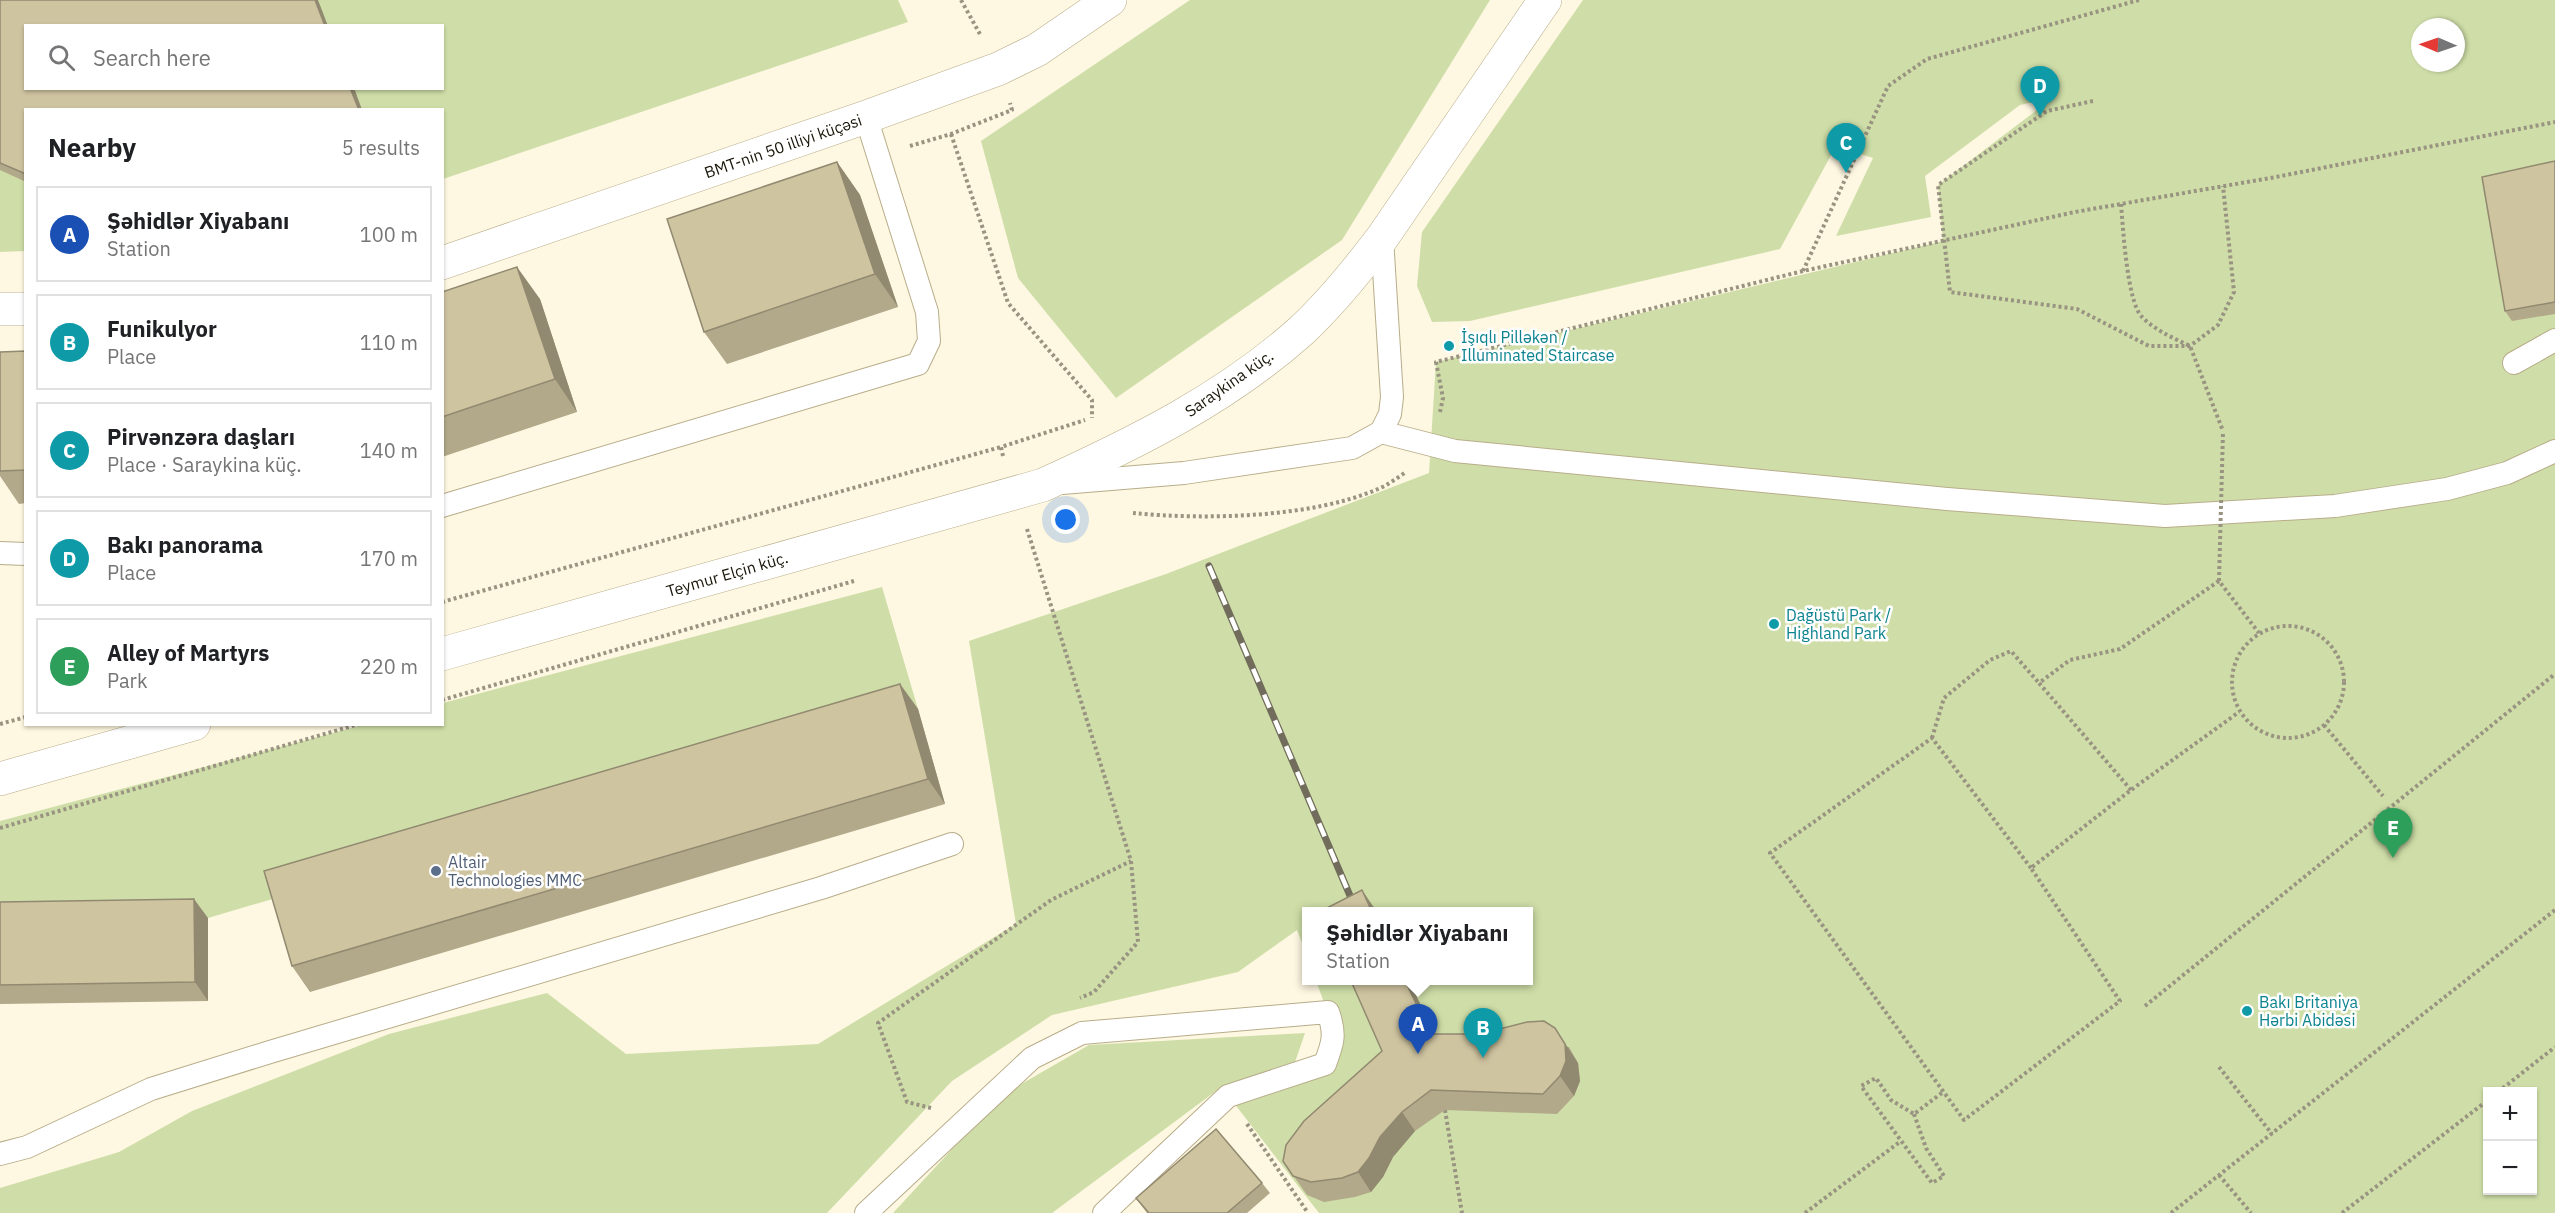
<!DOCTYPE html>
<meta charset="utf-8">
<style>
body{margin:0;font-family:"IBM Plex Sans",sans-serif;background:#f6f6f6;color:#202124}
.controls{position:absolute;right:18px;bottom:18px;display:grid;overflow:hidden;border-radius:0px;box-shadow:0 2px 4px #0004}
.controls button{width:54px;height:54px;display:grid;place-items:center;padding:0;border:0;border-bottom:2px solid #e0e0e0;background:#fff;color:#202124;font:30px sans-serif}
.compass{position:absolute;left:2411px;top:18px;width:54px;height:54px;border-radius:50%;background:#fff;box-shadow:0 2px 4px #0004;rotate:272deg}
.you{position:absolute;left:1066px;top:520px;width:21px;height:21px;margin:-15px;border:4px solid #fff;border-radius:50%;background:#1a73e8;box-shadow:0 0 0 9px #1a73e833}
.badge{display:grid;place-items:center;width:39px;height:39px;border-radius:50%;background:#d93025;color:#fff;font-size:20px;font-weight:700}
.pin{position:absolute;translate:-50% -50px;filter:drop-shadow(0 2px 3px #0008)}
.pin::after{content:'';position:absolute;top:32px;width:21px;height:18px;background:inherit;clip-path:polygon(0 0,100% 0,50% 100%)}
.popup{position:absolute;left:1302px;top:907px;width:231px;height:78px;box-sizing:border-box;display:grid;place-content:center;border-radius:0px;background:#fff;filter:drop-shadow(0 2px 4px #0005);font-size:20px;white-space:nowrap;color:#757577}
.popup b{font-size:22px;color:#202124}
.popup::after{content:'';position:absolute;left:50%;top:100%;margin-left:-12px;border:12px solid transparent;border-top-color:#fff}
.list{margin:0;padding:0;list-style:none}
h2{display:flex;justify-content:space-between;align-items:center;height:78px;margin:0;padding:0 24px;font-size:26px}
h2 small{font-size:20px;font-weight:400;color:#757577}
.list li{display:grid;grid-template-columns:39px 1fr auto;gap:18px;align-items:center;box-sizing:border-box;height:96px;margin:0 12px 12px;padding:0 12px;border:2px solid #e0e0e0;border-radius:0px}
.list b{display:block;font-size:22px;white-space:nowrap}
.list p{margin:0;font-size:20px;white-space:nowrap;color:#757577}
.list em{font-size:20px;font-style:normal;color:#757577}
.icon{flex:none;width:33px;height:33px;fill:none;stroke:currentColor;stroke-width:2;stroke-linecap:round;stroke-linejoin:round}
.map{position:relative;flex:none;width:2555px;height:1213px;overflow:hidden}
.search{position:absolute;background:#fff;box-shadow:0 2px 4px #0004;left:24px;top:24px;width:420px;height:66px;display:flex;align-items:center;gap:15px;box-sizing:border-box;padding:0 21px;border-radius:0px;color:#757577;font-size:22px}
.panel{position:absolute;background:#fff;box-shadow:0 2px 4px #0004;left:24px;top:108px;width:420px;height:618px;border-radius:0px}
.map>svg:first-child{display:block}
.green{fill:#cfdea8;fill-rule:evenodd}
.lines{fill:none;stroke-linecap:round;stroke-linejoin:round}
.service-casing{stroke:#b8ad8a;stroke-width:24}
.minor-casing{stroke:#b8ad8a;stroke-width:34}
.tertiary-casing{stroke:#b8ad8a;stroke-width:34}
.path{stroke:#999381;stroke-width:4;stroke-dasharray:3 3;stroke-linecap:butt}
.service{stroke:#fff;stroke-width:22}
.minor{stroke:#fff;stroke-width:33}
.tertiary{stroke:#fff;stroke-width:33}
.rail-casing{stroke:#716c5b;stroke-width:7}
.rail{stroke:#fff;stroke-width:4.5;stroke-dasharray:14;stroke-linecap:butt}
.path-bridge{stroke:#999381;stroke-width:4;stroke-dasharray:3 3;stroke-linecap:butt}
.wall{fill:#b2a98a}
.shaded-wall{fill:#918970}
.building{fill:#cfc4a0;stroke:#918970;stroke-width:1.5}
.culture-dot{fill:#0f9aa8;stroke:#fff;stroke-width:2}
.service-dot{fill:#5c6f8a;stroke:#fff;stroke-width:2}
.labels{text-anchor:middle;stroke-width:5;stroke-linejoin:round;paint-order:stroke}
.street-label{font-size:16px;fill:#1a1609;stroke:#fff}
.culture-label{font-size:16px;fill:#0d838f;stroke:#fff;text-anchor:start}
.service-label{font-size:16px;fill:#4e5e75;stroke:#fff;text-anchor:start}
</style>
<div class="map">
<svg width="2555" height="1213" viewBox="0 0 2555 1213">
<rect width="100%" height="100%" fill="#fef7e1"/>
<g class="green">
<path d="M 0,0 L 898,0 L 908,22 L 443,179 L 442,110 L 26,110 L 25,251 L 0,252 ZM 26,26 L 442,26 L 442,88 L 26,88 Z"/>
<path d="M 1190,0 L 1490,0 L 1342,240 L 1116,398 L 1018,278 L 981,141 Z"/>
<path d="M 1583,0 L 2555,0 L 2555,1213 L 1319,1213 L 1230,1098 L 1325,1064 L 1334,1029 L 1316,981 L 1529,980 L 1529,912 L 1307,912 L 1307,956 L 1297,930 L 1238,972 L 1052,1015 L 952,1081 L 827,1213 L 0,1213 L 0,1188 L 119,1152 L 192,1111 L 389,1034 L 547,993 L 626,1054 L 818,1044 L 1016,924 L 969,641 L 1166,574 L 1429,473 L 1436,362 L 1943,241 L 1938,185 L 2054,97 L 2020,105 L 1925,176 L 1931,217 L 1836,236 L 1873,158 L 1836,146 L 1780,249 L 1470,321 L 1432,322 L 1417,286 L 1422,232 ZM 2420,27 L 2456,27 L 2456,63 L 2420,63 ZM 2488,1092 L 2532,1092 L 2532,1190 L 2488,1190 Z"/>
<path d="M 882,587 L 918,709 L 208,918 L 0,921 L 0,821 L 363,725 L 442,724 L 443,703 Z"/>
<path d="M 1305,1033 L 1293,1068 L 1216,1091 L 1052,1213 L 893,1213 L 1002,1095 L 1089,1045 Z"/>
</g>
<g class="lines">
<g class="service-casing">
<g id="service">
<path d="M 2514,363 L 2555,340"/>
<path d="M 1381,432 L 1455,451 L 1947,499 L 2165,516 L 2335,506 L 2447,489 L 2507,473 L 2555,451"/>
<path d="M 1062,483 L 1184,473 L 1352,448 L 1381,432 L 1390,414 L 1392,397 L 1382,238"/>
<path d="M 442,506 L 918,364 L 929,341 L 927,312 L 866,117"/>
<path d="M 0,553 L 26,554"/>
<path d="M 0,1154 L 27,1147 L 151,1089 L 270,1052 L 821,888 L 952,844"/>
<path d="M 866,1213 L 1032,1058 L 1082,1033 L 1328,1012 C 1336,1034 1333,1043 1325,1064 L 1228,1096 L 1104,1213"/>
</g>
</g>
<g class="minor-casing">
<g id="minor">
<path d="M 442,263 L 866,117 L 998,69 L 1037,50 L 1110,0"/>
<path d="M 0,309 L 26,309"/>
</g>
</g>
<g class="tertiary-casing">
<g id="tertiary">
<path d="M 442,654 L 1043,485 C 1135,443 1225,399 1301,331 C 1331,303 1357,271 1382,238 L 1545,0"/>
<path d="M 0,779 L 194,724"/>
</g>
</g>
<g class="path">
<path d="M 961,0 L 981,36"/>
<path d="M 2093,101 L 2047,111 L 1938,185 L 1950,292 L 2077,309 L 2149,346 L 2190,346 L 2218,325 L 2234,292 L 2223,186"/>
<path d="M 951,134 L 1008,303 L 1092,400 L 1092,418"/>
<path d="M 910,146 L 951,134 L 1012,110 L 1010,103"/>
<path d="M 2121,204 C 2123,227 2127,302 2142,317 C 2155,330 2173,338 2190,346 L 2223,431"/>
<path d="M 1803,271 L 1888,86 L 1927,59 L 2139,0"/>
<path d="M 1440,412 L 1443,398 L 1436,362 L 1803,271 L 2075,212 L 2276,177 L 2555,122"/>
<path d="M 1003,456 L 1001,447 L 1085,420"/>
<path d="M 1133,513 C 1205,520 1311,518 1378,489 C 1388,485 1397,478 1406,472"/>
<path d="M 1060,522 L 1079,517"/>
<path d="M 1027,529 L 1131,861 L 1138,942 L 1094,992 L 1080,998"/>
<path d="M 442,602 L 1001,447"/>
<circle cx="2288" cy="682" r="56"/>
<path d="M 442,700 L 854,581"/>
<path d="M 0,724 L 26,717"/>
<path d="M 2324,725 L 2383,796"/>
<path d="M 1932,738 L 1944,698 L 1990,660 L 2011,651 L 2039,683"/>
<path d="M 2131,790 L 2039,683 L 2070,660 L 2120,649 L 2219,581 L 2259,633"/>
<path d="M 0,828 L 359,724"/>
<path d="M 2031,868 L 1932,738 L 1770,853 L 1964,1120 L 2120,1001 L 2031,868 L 2131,790 L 2239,712"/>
<path d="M 2145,1006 L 2555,674"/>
<path d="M 2219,1067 L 2272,1134"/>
<path d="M 2498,1092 L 2555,1047"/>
<path d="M 931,1108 L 907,1102 L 878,1023 L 1051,900 L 1131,861"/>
<path d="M 1445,1110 L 1462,1213"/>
<path d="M 1914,1114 L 1926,1148 L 1944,1176 L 1932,1183 L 1861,1086 L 1876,1078 L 1891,1100 L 1914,1114 L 1943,1092"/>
<path d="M 1247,1124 L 1308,1213"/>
<path d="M 2219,1175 L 2251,1213"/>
<path d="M 1805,1213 L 1901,1141"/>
<path d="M 2171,1213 L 2555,910"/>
<path d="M 2342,1213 L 2488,1100"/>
</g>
<use href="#service" class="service"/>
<use href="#minor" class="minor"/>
<use href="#tertiary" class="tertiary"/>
<g class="rail-casing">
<path id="rail" d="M 1209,566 L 1357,912"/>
</g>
<use href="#rail" class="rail"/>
<path class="path-bridge" d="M 2219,581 L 2223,431"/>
</g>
<g class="wall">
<path d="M 0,1 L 26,88 L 354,88 L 362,110 L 26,110 L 26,182 L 0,170 Z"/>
<path d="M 2555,161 L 2555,314 L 2512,321 L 2505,311 Z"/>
<path d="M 837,162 L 860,195 L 898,307 L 727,364 L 704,332 Z"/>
<path d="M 442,292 L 540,299 L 577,412 L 442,457 Z"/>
<path d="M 26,351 L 26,503 L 19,504 L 0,476 L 0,352 Z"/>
<path d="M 900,684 L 918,709 L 945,804 L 310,992 L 292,966 Z"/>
<path d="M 0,902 L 208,918 L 208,1001 L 0,1004 Z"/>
<path d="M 1435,1034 L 1569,1047 L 1578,1063 L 1580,1081 L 1574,1096 L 1557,1114 L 1445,1110 L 1415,1131 L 1393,1157 L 1383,1177 L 1371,1192 L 1355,1197 L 1324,1202 L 1307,1195 L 1283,1161 Z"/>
<path d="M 1262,1183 L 1270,1193 L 1247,1213 L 1147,1213 L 1136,1198 Z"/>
</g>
<g class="shaded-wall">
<path d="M 315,0 L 318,0 L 328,26 L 325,26 Z"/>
<path d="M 350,88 L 354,88 L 362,110 L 359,110 Z"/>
<path d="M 837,162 L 860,195 L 898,307 L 875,274 Z"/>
<path d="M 517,267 L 540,299 L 577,412 L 555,379 Z"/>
<path d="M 900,684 L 918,709 L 945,804 L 928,779 Z"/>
<path d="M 1362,890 L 1375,909 L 1376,912 L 1372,912 Z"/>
<path d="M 194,899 L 208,918 L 208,1001 L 195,982 Z"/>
<path d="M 1405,981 L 1409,981 L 1445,1054 L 1431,1034 Z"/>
<path d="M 1555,1028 L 1578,1063 L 1580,1081 L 1574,1096 L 1560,1076 Z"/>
<path d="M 1402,1112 L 1415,1131 L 1393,1157 L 1383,1177 L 1371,1192 L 1358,1172 L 1380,1137 Z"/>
</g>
<g class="building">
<path d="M 0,0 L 315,0 L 325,26 L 26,26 L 26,88 L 350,88 L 359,110 L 26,110 L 26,174 L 0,163 Z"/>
<path d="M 2555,161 L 2555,302 L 2505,311 L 2482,177 Z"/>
<path d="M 837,162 L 875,274 L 704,332 L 667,219 Z"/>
<path d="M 517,267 L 555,379 L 442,417 L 442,292 Z"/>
<path d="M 26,351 L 26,470 L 0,471 L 0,352 Z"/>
<path d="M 900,684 L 928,779 L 292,966 L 264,871 Z"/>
<path d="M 1362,890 L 1372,912 L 1321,912 L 1321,911 Z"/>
<path d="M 194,899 L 195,982 L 0,985 L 0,902 Z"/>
<path d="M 1351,981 L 1405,981 L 1431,1034 L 1480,1034 L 1527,1022 L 1544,1021 L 1555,1028 L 1565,1044 L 1566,1061 L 1560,1076 L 1543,1094 L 1431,1090 L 1402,1112 L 1380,1137 L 1369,1158 L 1358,1172 L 1342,1178 L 1311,1182 L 1293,1176 L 1283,1161 L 1286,1145 L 1304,1121 L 1382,1051 Z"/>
<path d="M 1216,1129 L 1262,1183 L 1227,1213 L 1149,1213 L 1136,1198 Z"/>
</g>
<g class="culture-dot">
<circle cx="1449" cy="346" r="6"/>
<circle cx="1774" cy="624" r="6"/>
<circle cx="2247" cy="1011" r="6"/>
</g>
<circle class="service-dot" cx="436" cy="871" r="6"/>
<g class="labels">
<g class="street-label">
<text transform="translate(783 146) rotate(-19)" y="6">BMT-nin 50 illiyi küçəsi</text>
<text transform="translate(1229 383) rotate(-35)" y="6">Saraykina küç.</text>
<text transform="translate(727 574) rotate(-16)" y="6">Teymur Elçin küç.</text>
</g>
<g class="culture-label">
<text x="1461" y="343">İşıqlı Pilləkən /<tspan x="1461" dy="18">Illuminated Staircase</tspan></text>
<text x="1786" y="621">Dağüstü Park /<tspan x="1786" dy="18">Highland Park</tspan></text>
<text x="2259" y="1008">Bakı Britaniya<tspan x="2259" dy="18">Hərbi Abidəsi</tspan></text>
</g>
<g class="service-label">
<text x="448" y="868">Altair<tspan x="448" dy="18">Technologies MMC</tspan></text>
</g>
</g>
</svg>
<div class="controls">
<button>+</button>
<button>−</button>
</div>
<svg class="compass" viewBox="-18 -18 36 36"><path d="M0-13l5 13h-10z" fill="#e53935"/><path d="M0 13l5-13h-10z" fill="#757577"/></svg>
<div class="you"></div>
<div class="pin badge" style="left:1418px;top:1054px;background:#1a4fb4">A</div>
<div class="popup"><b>Şəhidlər Xiyabanı</b>Station</div>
<div class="pin badge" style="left:1483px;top:1058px;background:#0f9aa8">B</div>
<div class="pin badge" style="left:1846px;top:173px;background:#0f9aa8">C</div>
<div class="pin badge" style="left:2040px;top:116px;background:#0f9aa8">D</div>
<div class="pin badge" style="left:2393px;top:858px;background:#2e9e5b">E</div>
<div class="search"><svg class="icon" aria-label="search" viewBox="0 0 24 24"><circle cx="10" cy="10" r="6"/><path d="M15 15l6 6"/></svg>Search here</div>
<section class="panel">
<h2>Nearby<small>5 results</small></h2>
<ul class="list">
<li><span class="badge" style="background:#1a4fb4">A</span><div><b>Şəhidlər Xiyabanı</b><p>Station</p></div><em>100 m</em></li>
<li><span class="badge" style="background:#0f9aa8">B</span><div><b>Funikulyor</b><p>Place</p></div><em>110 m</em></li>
<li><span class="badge" style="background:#0f9aa8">C</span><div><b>Pirvənzəra daşları</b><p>Place · Saraykina küç.</p></div><em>140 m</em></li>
<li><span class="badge" style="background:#0f9aa8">D</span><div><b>Bakı panorama</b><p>Place</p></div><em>170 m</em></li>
<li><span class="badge" style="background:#2e9e5b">E</span><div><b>Alley of Martyrs</b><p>Park</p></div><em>220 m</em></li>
</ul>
</section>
</div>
